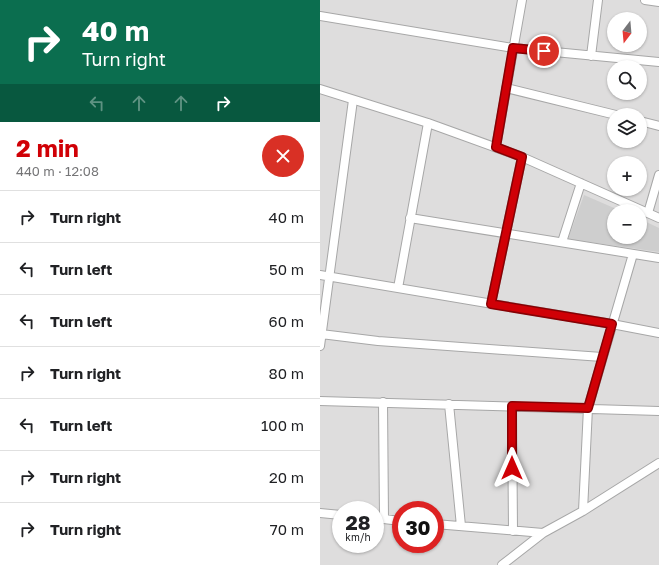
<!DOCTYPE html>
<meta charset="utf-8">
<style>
:root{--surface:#fff;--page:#f6f6f6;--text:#202124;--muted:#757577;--line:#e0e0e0;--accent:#d00006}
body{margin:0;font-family:"Golos Text",sans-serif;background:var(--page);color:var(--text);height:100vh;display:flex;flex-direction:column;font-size:15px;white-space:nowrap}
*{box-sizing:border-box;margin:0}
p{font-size:13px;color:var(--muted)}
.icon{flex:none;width:22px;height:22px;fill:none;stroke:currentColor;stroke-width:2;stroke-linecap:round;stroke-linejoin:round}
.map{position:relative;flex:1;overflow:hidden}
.side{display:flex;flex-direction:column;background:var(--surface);width:320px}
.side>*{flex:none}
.top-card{background:#0b6e4f;color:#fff;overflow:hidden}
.needle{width:26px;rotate:196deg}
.tools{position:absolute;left:287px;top:12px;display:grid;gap:8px}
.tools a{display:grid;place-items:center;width:40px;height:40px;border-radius:50%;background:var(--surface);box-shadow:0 1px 3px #0004;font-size:20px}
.speed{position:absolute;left:12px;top:501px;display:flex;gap:8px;font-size:20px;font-weight:700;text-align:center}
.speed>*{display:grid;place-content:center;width:52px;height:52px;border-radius:50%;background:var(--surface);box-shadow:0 1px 3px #0004;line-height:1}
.speed small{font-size:10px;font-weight:400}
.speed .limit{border:6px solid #d22;background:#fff;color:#111}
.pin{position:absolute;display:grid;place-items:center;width:34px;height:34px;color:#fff;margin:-17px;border:2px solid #fff;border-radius:50%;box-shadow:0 1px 4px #0007}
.me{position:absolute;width:44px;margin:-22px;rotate:0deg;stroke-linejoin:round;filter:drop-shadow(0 0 3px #0008)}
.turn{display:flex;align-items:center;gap:14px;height:84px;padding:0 16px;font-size:18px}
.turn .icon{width:52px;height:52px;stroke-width:2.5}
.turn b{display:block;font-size:28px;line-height:34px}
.lanes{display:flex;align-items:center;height:38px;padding:0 16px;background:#0003;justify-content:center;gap:20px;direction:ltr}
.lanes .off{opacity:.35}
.round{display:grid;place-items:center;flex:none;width:42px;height:42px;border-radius:21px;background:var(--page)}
.headline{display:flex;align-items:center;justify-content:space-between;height:68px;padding:0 16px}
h1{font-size:24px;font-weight:700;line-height:30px;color:var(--accent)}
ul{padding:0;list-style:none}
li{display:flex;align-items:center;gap:12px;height:52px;padding:0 16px;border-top:1px solid var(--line)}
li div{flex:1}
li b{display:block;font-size:15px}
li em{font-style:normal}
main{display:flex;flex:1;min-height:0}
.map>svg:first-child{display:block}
</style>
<main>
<section class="side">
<div class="top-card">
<div class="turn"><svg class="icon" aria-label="right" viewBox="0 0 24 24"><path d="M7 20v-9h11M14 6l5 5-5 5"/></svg><div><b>40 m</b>Turn right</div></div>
<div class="lanes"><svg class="icon off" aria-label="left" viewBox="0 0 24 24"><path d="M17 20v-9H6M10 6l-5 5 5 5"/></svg><svg class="icon off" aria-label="ahead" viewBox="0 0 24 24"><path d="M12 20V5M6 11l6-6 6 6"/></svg><svg class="icon off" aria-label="ahead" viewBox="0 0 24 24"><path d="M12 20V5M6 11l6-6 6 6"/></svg><svg class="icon" aria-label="right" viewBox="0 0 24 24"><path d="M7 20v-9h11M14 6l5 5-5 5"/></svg></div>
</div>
<div class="headline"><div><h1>2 min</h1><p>440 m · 12:08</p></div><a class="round" style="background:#d93025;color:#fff"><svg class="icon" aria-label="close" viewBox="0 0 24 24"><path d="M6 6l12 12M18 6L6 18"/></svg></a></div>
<ul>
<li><svg class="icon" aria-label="right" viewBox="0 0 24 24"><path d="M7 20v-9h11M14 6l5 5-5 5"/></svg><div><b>Turn right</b></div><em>40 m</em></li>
<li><svg class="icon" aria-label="left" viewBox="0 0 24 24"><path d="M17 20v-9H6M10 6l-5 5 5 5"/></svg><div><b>Turn left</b></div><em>50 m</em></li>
<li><svg class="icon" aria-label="left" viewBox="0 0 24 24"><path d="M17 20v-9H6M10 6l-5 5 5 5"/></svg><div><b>Turn left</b></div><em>60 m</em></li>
<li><svg class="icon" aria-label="right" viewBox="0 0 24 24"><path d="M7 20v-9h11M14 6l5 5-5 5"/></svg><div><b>Turn right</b></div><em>80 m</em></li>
<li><svg class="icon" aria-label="left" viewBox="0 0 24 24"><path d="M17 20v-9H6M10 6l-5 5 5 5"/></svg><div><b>Turn left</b></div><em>100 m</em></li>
<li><svg class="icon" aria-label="right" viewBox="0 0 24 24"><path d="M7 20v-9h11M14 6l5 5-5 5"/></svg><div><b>Turn right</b></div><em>20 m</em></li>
<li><svg class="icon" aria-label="right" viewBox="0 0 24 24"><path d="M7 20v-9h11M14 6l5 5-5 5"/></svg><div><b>Turn right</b></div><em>70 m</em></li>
</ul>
</section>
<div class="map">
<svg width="339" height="565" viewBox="0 0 339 565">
<rect width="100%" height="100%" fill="#f1ede6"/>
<!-- residential -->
<path fill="#dedddd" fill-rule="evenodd" d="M0,0h339v565h-339zM294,19h26v26h-26zM294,67h26v26h-26zM294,115h26v26h-26zM294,163h26v26h-26zM294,211h26v26h-26zM21,510h34v34h-34zM81,510h34v34h-34z"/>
<!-- religious -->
<path fill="#cecece" d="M264,195l37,16h-7v26h26v-18l19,9v24l-91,-13z"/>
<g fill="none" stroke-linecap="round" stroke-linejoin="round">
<!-- street casing -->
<g stroke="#a7a7a7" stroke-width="10">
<path id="street" d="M325,0l14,2
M0,16l193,32 146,14
M271,56l7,-56
M186,88l110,27
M0,89l108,34 94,34 137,61
M320,121l19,5
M176,147l26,-147
M328,213l11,-38
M90,218l249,40
M242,242l19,-59
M0,275l292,49 47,9
M78,288l30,-165
M171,304l31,-147
M1,334l57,7 224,16
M0,346l33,-246
M0,401l339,10
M63,402l1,117
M129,404l12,122
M192,406l1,125
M263,511l5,-103 45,-154
M0,513l21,2
M55,518l26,3
M115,524l108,9
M182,565l41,-32 40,-22 76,-48"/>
</g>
<!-- street -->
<use href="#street" stroke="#fff" stroke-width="8"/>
</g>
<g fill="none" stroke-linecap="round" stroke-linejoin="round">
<!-- route casing -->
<g stroke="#870004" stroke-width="10">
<path id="route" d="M192,468v-62l76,2 24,-84 -121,-20 31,-147 -26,-10 17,-99 31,3"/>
</g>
<!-- route -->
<use href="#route" stroke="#d00006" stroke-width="7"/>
</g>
</svg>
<div class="tools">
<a><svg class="needle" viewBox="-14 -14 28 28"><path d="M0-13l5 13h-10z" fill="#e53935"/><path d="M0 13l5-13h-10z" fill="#757577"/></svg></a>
<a><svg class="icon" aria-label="search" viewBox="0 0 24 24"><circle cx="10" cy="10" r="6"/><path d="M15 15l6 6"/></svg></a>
<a><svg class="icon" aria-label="layers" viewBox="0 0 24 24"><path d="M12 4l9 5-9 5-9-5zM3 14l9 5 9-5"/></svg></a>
<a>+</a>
<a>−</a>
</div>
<div class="speed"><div>28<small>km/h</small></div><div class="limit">30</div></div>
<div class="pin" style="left:224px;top:51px;background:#d93025"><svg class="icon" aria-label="arrive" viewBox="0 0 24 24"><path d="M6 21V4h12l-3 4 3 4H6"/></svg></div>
<svg class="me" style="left:192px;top:468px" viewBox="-20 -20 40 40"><path d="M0-17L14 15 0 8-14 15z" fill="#d00006" stroke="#fff" stroke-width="4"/></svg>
</div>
</main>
